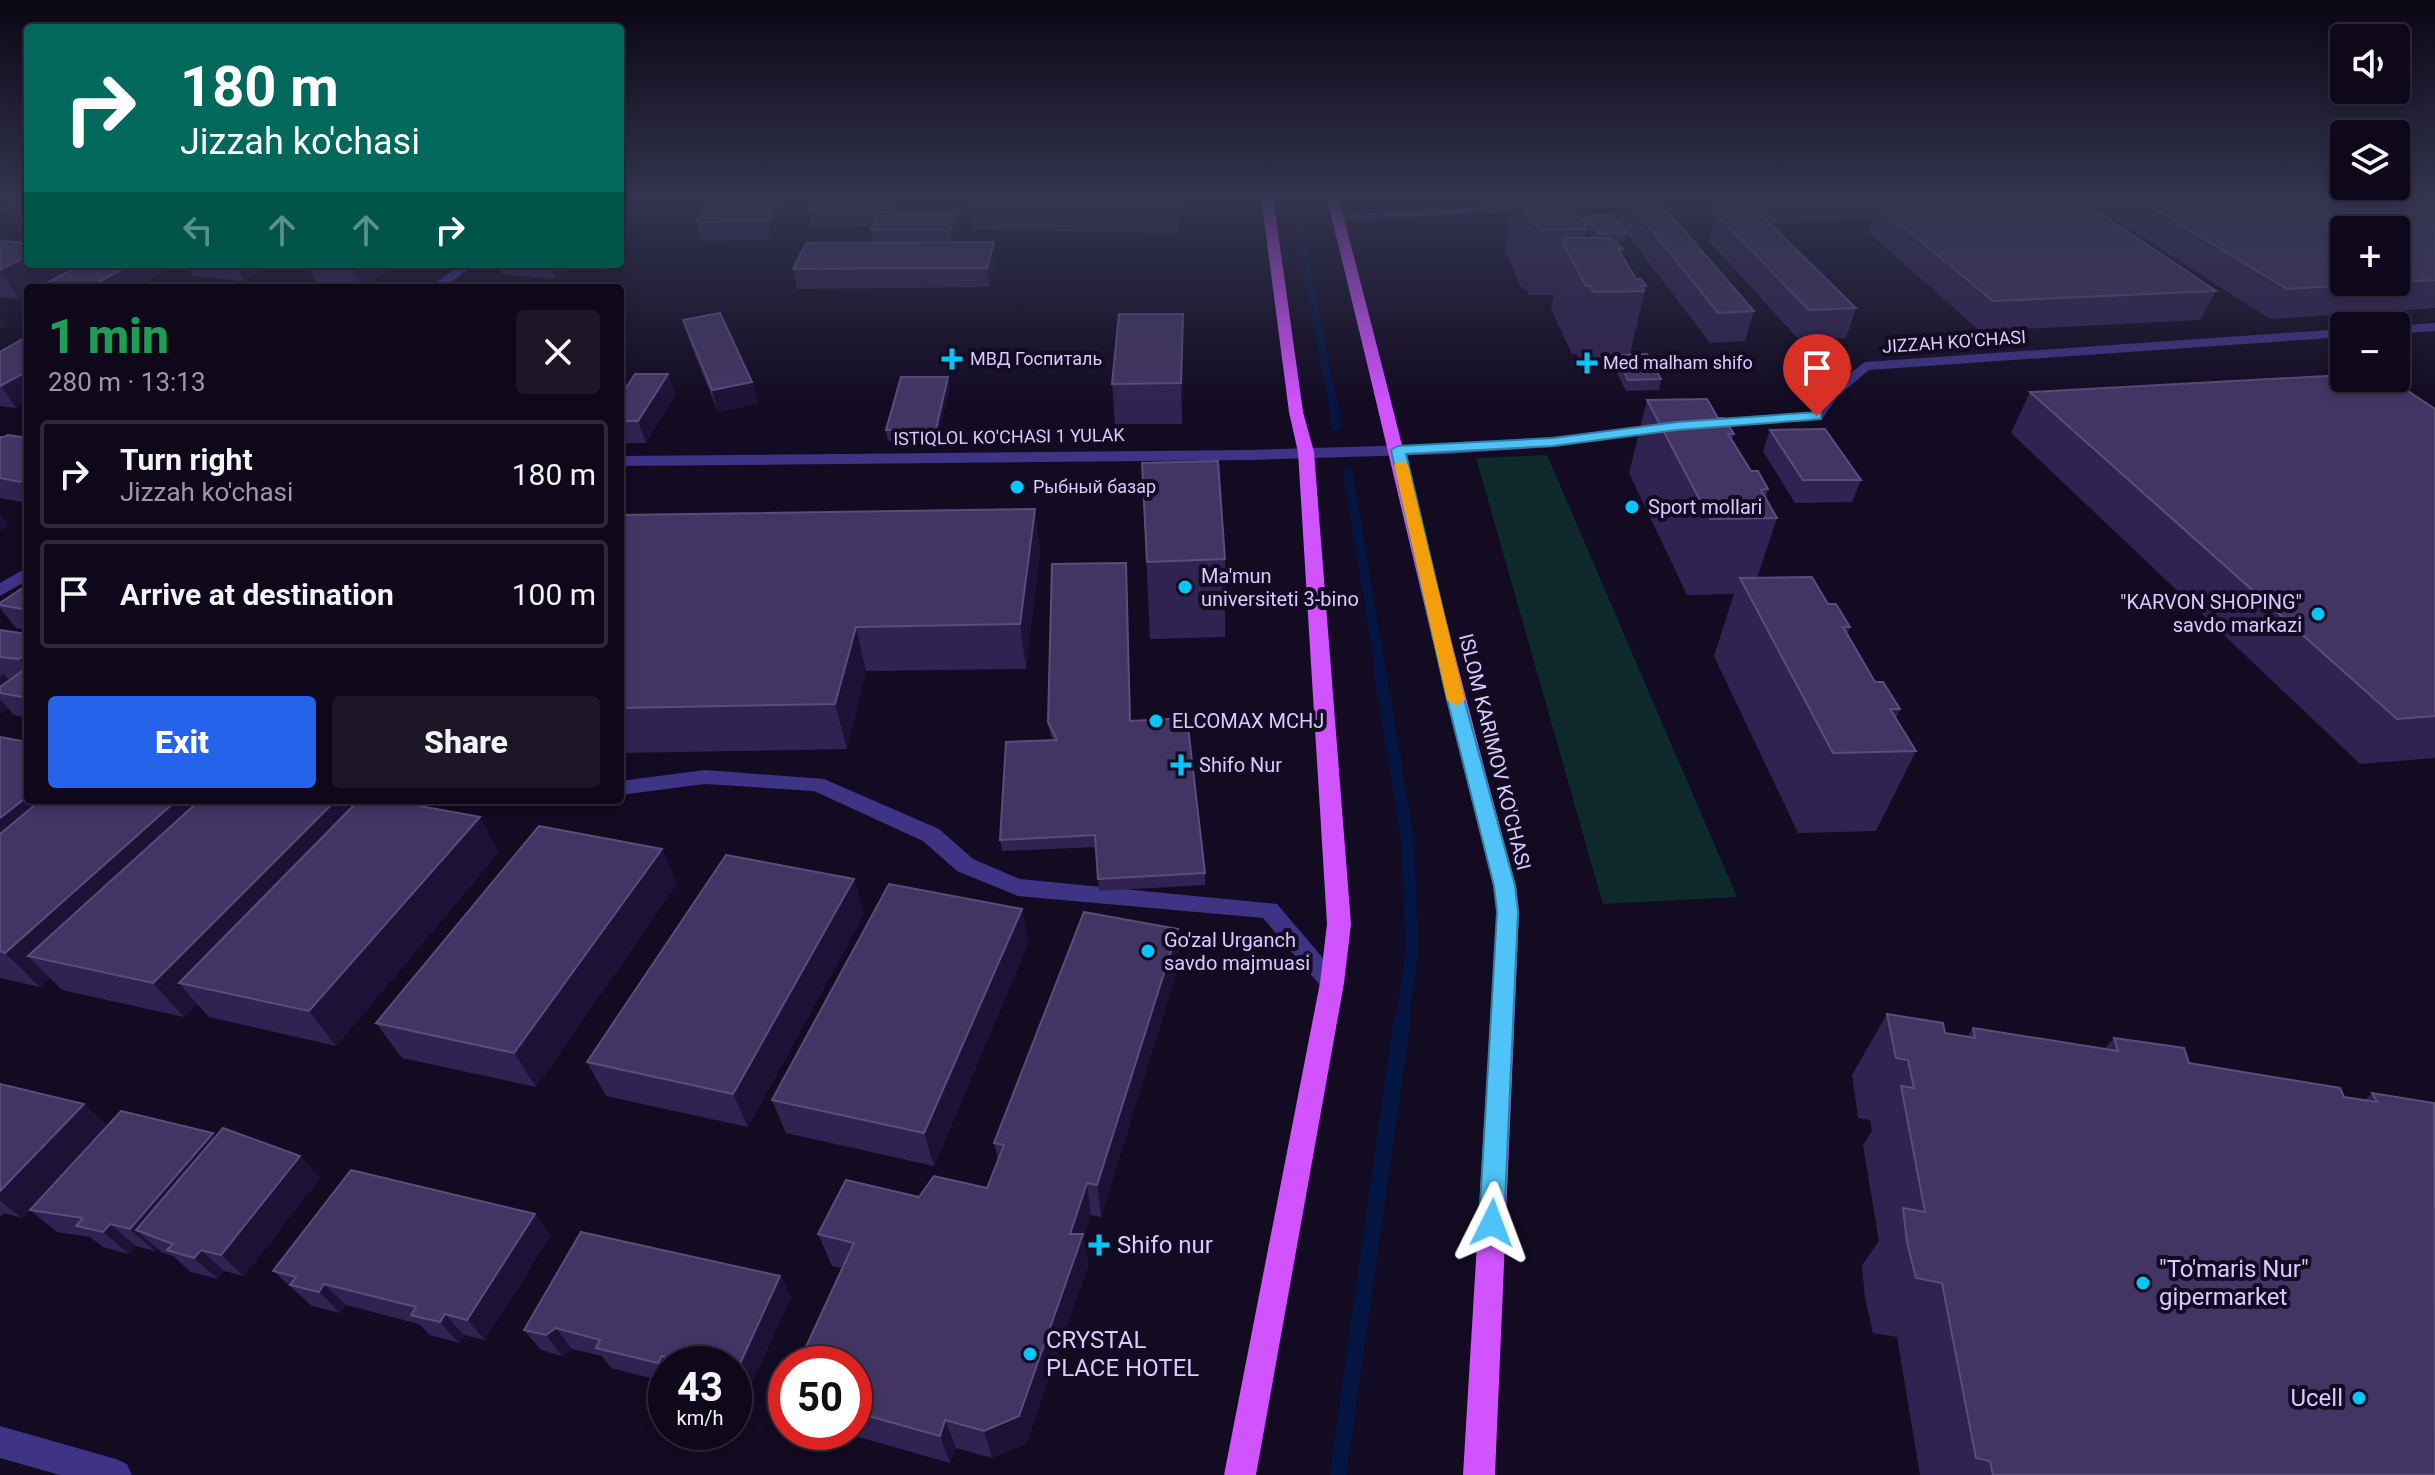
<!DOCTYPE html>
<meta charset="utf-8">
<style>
:root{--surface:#0e081a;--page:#1c1627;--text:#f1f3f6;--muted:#9b9aa2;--line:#2e2939;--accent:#2563eb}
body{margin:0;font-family:Roboto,sans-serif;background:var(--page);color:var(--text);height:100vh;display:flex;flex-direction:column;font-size:30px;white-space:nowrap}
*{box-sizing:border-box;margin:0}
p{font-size:26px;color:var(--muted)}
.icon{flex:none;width:44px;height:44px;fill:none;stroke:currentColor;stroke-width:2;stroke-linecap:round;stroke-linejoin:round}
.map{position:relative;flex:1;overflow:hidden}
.sheet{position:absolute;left:24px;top:284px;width:600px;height:520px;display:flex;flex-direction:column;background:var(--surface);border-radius:8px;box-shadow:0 4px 12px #0003,0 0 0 2px var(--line)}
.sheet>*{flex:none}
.guide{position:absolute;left:24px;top:24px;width:600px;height:244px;border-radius:8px;box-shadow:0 4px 12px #0003,0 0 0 2px var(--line);background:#00695c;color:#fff;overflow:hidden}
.tools{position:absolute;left:2330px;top:24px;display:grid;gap:16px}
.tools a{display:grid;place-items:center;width:80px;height:80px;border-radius:8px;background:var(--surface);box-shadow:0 4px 12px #0003,0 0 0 2px var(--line);font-size:40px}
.speed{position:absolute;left:648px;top:1346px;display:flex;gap:16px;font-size:40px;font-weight:700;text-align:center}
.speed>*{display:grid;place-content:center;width:104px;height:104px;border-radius:50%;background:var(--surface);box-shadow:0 4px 12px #0003,0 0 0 2px var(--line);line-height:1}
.speed small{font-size:20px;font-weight:400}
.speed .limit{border:12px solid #d22;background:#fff;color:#111}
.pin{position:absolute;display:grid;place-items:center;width:68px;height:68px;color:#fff;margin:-82px -34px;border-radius:50% 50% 50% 0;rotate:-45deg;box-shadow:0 0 8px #0007}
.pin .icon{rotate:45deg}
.me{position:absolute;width:88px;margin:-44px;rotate:3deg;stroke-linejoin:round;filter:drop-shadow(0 0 6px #0008)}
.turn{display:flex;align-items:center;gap:28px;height:168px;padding:0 24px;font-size:36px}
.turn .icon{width:104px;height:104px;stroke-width:2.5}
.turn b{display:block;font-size:56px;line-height:68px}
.lanes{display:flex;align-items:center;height:76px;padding:0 24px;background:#0003;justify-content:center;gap:40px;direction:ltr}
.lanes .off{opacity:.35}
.round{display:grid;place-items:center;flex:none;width:84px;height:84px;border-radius:8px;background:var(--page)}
.summary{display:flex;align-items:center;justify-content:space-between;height:136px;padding:0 24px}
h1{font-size:48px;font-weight:800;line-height:60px;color:#1e9e55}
.primary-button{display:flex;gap:16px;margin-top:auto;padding:16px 24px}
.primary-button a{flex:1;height:92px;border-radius:8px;background:var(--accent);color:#fff;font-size:32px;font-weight:800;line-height:92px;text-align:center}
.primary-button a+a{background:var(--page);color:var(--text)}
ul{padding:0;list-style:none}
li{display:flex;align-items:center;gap:24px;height:108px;margin:0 16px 12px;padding:0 8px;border:4px solid var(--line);border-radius:8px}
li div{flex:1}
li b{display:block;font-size:30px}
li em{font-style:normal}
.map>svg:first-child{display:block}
</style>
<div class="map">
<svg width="2435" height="1475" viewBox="0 0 2435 1475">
<rect width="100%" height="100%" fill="#120b22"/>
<!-- green -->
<path fill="#0e2a2c" d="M1547,455l190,442 -134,7 -127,-446z"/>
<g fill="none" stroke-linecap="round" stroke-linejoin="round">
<!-- stream-far3 -->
<path stroke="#051541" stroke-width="8" d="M1293,196l40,209"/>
<!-- stream-far2 -->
<path stroke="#051541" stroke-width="10" d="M1333,403l4,23
M1348,473l33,201"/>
<!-- stream-far1 -->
<path stroke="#051541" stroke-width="13" d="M1380,672l27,164 5,114 -10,73"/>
<!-- stream -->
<path stroke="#051541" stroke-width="17" d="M1338,1475l64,-454"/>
<!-- minor -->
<path fill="#3e3385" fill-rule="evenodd" d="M1659,196h68l-6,3 -384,22 -6,-3 6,-3z
M461,264h14l-32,24h-14z
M2435,323v8l-39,3v-8z
M2344,329v8l-475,33 -31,26 -16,23 -119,9 -7,-4 7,-4 109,-8 16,-22 37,-28z
M1667,423l7,4 -2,3 -119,17 -104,7 -200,6 -629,6v-10l629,-6 200,-6 104,-7z
M28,567v13l-28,16v-13z
M705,770l119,9 115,50 34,30 47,20 257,25 67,79 -4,7 -8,3 -8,-3 -61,-72 -245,-22 -61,-25 -34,-30 -109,-50 -109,-7 -85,11v-14z
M0,1426l116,33 11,5 5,11h-72l-60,-17z"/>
<!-- major -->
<path fill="#d053ff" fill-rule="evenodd" d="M1261,196h12l30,216 11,40 37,472 -7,59 -88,492h-32l96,-492 7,-59 -29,-472 -9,-40z
M1326,196h12c61,230 115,461 178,690l3,26 -24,563h-32l34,-563 -3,-26c-60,-229 -110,-460 -168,-690z"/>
</g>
<!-- wall -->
<path fill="#312351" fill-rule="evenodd" d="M1513,196h56l-1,3 12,20 4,-1 1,-2 33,6 6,-26 130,115 -9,30 -35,2 -83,-109 -2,8 -9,1 7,6 -1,6 14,24 10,7 -16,68 31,25 -2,11 -33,1 -13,-26 1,-5h-34l-3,-6h-5l-21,-45 3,-14h-25l-3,-6h-4l-17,-38zM1587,230l6,8h-8z
M1712,196h723v112l-165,11 -167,-107 3,-7h-18l128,86 -16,29 -220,11 -111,-98 4,-14 -103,5 86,84 -10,30 -47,2 -90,-99 7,-26 -7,-7z
M28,197v67l40,8 111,-8 -151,24v6l-9,5 -19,-2v-56l27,2 -22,-35z
M903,203l-4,9 60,19 -4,11h39l2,19 -7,26 -192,2 -4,-20 80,-26 -2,-13 2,-4 -61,1 -4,-18z
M970,203l212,1 -4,29 -204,-3z
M790,205l-19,35 -70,1 -5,-19z
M186,264h86l-28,17 -51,-5z
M309,264h79l3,5 -29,19h-5l-40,-4 -9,-19z
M499,264l69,5 -13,10 -53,-5z
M1183,314l-1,110h-67l-3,-40z
M683,320l69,62 6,21 -40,9 -29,-72z
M28,336v64l-12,8 -16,-2v-54z
M668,374l7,21 -29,48h-26v-68h3l4,12z
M950,387l-13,53 -49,1 -2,-11z
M2030,392l405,17v349l-75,6 -349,-331z
M1647,400l71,18 16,16 -2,6 19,31 17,18 -2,9 11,20 -20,60 71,26 22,23 -3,7 28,48 25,27 -4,9 20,33 -40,80 -78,2 -84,-177 20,-62 -47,1 -58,-122z
M1770,430l91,50 -9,22 -57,1 -32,-52z
M0,437l28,1v65l-28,-5z
M1142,463l83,96v78l-75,2z
M1035,509l5,43 -14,117 -160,2 -19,78 -227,4v-238z
M28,585v45l-12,-2 -16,-20v-5z
M0,630l28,4v84l-15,-3 -5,-7 -8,6z
M1131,721l74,152v12l-106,6 -3,-44 -94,4 -2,-11 53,-100 -3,-7 -2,-11z
M0,737l28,63h315l6,9 150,43 -163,194 -127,-29 -12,-13 -13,13 -122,-27 -12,-12 -10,9 -40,-9z
M662,849l15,35 -141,203 -134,-29 -26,-35z
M854,879l10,35 -116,213 -142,-31 -19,-34z
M1022,909l6,35 -94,222 -148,-33 -14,-33z
M1178,929l1,35 -78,253 -10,-2 -7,23 4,28 -62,178 -34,14 -36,-10 -6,15 -109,-31h13v-68l-12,-96 -10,-2 -14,-32 101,-37 68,-9 11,-28 -4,-17z
M1887,1014l58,19 22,4 6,-9 131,21 10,-11 75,25 155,34 21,3 7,-7 62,10 1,372h-515l-23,-138 -24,-4 -8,-35 -3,-33 17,-24 -16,-96 9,-14 -2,-11 -12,-2 -6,-43z
M0,1084l84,20 23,22 109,10 84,20 20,22 -76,98 -20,-5 -6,8 -27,-7 -18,-16 -12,-4 -4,-4 -2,3 -19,-5 -7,8 -26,-7 -13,-10 -33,-5 -27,-22 22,-24 -30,32 -18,-5 -4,4z
M551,1235l-66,105 -21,-5 -5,8 -29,-8 -11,-11 -73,-19 -6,8 -28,-7 -39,-35z
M780,1276l11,21 -47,103 -10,-3v-33h-68v18l-55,-14 -9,-12 -30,-7 -10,7 -21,-6 -17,-20z"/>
<!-- shaded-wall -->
<path fill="#1d1236" d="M781,196h7l2,9 -19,35 -4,-19z
M895,196h7l1,7 -9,23 -3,-18z
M1179,196h2l1,8 -4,29 -1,-28z
M957,212l2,19 -6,18 -3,-19z
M994,242l2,19 -7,26 -2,-19z
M28,256v8h35l6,10 -29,14h-12v6l-9,5 -19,-29z
M132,264h47l-44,24h-48z
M235,264h37l-28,17z
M360,264h28l3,5 -30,19 -8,-19z
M558,264h8l2,5 -13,10 -4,-10z
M1183,314v39l-1,71 -1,-41z
M0,315l7,11 -7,3z
M28,371v29l-12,8 -15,-22z
M668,374l7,21 -29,48 -8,-22z
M623,375l7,21 -10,16v-32z
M948,377l2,10 -13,53 -1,-11z
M752,382l6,21 -40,9 -6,-22z
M28,477v16l-8,-11z
M1035,509l5,43 -14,117 -6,-45z
M0,514l8,11 -8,6z
M856,627l10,44 -19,78 -12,-45z
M28,653v18l-9,-12z
M4,674l19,23 -23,-4v-17z
M0,699l8,9 -8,6z
M28,796v4h67l-95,80v-62z
M177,800h51l-200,156 22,22 -10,9 -35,-34z
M336,800h7l20,30 -184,153 18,21 -13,13 -31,-34z
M480,817l19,35 -163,194 -27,-35z
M662,849l15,35 -141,203 -22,-34z
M854,879l10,35 -116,213 -15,-33z
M1022,909l6,35 -94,222 -10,-33z
M1178,929l1,35 -78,253 -4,-32z
M84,1104l24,23 -86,91 -22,-17v-10z
M213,1133l22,23 -99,74 21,18 -2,3 -25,-22z
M300,1156l20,22 -76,98 -23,-21z
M1087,1183l4,32 -7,23 4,28 -62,178 -34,14 -8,-27 86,-197z
M535,1214l16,21 -66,105 -18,-20z
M110,1224l26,22 -7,8 -26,-22z
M201,1250l23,21 -6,8 -24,-21z
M780,1276l11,21 -47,103 -10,-17v-6z
M324,1284l22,21 -6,8 -21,-21z
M445,1314l19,21 -5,8 -19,-21z
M556,1328l16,21 -10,7 -16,-21z
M662,1356l5,8h-1v11l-8,-12z
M945,1420l11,28 -6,15 -10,-27z"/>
<!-- building -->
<path fill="#423564" stroke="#5a4d7c" stroke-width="2" fill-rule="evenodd" d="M712,196h69l-14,25 -71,1z
M814,196h81l-4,12 -83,1z
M973,196h206l-2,9 -207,-2z
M1518,196h49l13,23 4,-1 4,6 -5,1 3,4 -46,1 -3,-6h-4z
M1624,196h30l100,115 -36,2z
M1731,196h51l-49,2z
M2133,196h302v84l-148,9zM2344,230h52v52h-52z
M28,197v13l-23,-2z
M2076,197l140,94 -223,10 -115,-95z
M880,212h77l-7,18h-79z
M1758,212l98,96 -47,2 -93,-96z
M1612,214l15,19 -28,1 -14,-18z
M1564,238h47l12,11h-5l18,30h5l5,7h-5l3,5 -50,1 -4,-6h-4l-23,-43h4z
M0,241l28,2v13l-28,14z
M994,242l-7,26 -194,1 13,-26z
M83,264h49l-45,24h-50z
M309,264h51l-7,5 -45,-4z
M500,264h58l-7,5z
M720,313l32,69 -40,8 -29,-70z
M1119,314h64l-2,69 -69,1z
M28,336v35l-28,15v-34z
M1647,354l14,25 -33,1 -13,-25z
M635,374h33l-30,47h-18v-24z
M2344,375v3h44l47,31v307l-38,3 -367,-327z
M901,377h47l-12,52 -50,1z
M1707,399l11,19h6l10,16h-6l23,37h7l10,18 -7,1 16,28 -67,1 -63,-119z
M1825,429l36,51h-58l-33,-50z
M8,435l20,3v39l-8,5 -20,-4v-41h4z
M1218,461l7,98 -78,3 -5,-99z
M1035,509l-15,115 -164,3 -21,77 -215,4v-193z
M1126,563l4,158 57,-3 18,155 -107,6 -3,-44 -95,5 6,-98 51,-2 -9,-18 4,-158z
M1812,577l16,27h8l14,23h-7l32,55h8l17,27h-10l26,42 -83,2 -93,-175z
M27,585l1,25 -28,-5v-2z
M0,630l28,4v19l-9,6 -19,-2z
M28,667v31l-28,-5v-6z
M0,737l28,5v54l-28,22z
M41,800h136l-172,153 -5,-2v-117z
M200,800h136l-183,183 -125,-27z
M359,800h28l93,17 -171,194 -130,-28z
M539,826l123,23 -148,204 -138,-30z
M726,855l128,24 -121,215 -146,-32z
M889,884l133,25 -98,224 -152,-33z
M1084,912l94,17 -81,256 -10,-2 -17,51h13l-64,182 -35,15 -39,-11 -5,16 -86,-24v-48h-56l56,-121 -36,-9 28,-54 73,17 15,-21 53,12 17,-43 -10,-2z
M1887,1014l56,9 2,10 30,5 -2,-10 145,23 -4,-13 70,10 5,15 151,25 4,9 33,5 -5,-9 62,10 1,372h-442l-3,-14 -14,-3 -34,-175 -26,-5 -9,-36 -4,-34 22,4 -24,-126 13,2 -6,-28 -12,-2z
M0,1084l84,20 -84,87z
M121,1111l92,22 -83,96 -20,-5 -7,8 -27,-6 7,-8 -53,-8z
M223,1128l77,28 -79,99 -20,-5 -7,8 -27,-8 6,-6 -37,-14z
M351,1170l184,44 -68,106 -22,-6 -5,8 -29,-7 5,-8 -92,-23 -5,8 -29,-7 6,-8 -23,-6z
M581,1232l199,44 -46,101v-13h-39l-33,-8 -4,7 -62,-15 4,-8 -44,-12 -10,7 -22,-5z"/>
<!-- sky -->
<linearGradient id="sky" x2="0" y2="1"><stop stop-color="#0a0613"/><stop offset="0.49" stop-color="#33344f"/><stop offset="1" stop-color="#33344f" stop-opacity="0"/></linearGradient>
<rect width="2435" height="403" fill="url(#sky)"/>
<!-- route -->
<path fill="#4fc3f7" stroke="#337fa1" stroke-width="2" d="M1817,412l4,1v6l-144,11 -124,16 -147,8 57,241 52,191 3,26 -14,311 -3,8 -9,4 -9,-4 -4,-8 18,-311 -3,-26 -48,-191 -55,-245 7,-4 155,-8 124,-16z"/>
<!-- slow -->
<path fill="#f59e0b" d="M1401,461l7,4 57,235 -9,6 -9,-6 -53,-235z"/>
<!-- markers -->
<g fill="#00c7f7" stroke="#120b22" stroke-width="3">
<path d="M948 347h8v8h8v8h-8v8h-8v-8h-8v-8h8z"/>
<path d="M1583 351h8v8h8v8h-8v8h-8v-8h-8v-8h8z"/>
<circle cx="1017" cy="487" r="8"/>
<circle cx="1632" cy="507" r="8"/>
<circle cx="1185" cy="587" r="8"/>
<circle cx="2318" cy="614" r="8"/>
<circle cx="1156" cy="721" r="8"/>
<path d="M1177 753h8v8h8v8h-8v8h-8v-8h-8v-8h8z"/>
<circle cx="1148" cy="951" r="8"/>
<path d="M1095 1233h8v8h8v8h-8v8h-8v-8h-8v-8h8z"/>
<circle cx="2143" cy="1283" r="8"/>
<circle cx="1030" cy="1354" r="8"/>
<circle cx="2359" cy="1398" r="8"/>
</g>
<g text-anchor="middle" stroke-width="8" stroke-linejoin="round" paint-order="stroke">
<!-- far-street labels -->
<g font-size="18" fill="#d7ccff" stroke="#120b22">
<text transform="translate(1954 342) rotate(-4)" y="6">JIZZAH KO'CHASI</text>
<text transform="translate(1009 437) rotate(-1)" y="6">ISTIQLOL KO'CHASI 1 YULAK</text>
</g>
<!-- far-poi labels -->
<g font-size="18" fill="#d7ccff" stroke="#120b22" text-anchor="start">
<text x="970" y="365">МВД Госпиталь</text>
<text x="1603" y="369">Med malham shifo</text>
<text x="1033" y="493">Рыбный базар</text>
</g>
<!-- poi labels -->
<g font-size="20" fill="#d7ccff" stroke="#120b22" text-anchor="start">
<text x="1648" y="514">Sport mollari</text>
<text x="1201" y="583">Ma'mun<tspan x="1201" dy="23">universiteti 3-bino</tspan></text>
<text x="2302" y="609" text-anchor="end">"KARVON SHOPING"<tspan x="2302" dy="23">savdo markazi</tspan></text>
<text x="1172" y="728">ELCOMAX MCHJ</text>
<text x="1199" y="772">Shifo Nur</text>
<text x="1164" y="947">Go'zal Urganch<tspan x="1164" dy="23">savdo majmuasi</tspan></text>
</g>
<!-- street labels -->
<g font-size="20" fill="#d7ccff" stroke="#120b22">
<text transform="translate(1495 752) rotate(76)" y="7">ISLOM KARIMOV KO'CHASI</text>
</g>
<!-- near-poi labels -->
<g font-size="24" fill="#d7ccff" stroke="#120b22" text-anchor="start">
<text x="1117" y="1253">Shifo nur</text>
<text x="2159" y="1277">"To'maris Nur"<tspan x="2159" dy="28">gipermarket</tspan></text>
<text x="1046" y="1348">CRYSTAL<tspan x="1046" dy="28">PLACE HOTEL</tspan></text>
<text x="2343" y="1406" text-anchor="end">Ucell</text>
</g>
</g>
</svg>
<div class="tools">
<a><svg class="icon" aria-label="sound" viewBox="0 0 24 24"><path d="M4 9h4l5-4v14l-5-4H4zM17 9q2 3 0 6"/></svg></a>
<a><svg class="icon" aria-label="layers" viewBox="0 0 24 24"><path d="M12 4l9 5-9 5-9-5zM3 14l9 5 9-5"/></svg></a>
<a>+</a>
<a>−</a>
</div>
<div class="speed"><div>43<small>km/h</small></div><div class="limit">50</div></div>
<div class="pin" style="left:1817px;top:416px;background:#d93025"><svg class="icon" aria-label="arrive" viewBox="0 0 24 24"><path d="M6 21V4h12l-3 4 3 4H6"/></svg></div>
<svg class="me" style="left:1492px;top:1223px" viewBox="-20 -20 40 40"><path d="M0-17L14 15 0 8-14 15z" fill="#4fc3f7" stroke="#fff" stroke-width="4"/></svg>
<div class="guide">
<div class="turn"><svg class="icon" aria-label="right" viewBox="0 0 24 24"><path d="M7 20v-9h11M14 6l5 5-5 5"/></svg><div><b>180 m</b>Jizzah ko'chasi</div></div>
<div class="lanes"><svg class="icon off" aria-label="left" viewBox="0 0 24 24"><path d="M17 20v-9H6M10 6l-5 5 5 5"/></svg><svg class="icon off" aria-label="ahead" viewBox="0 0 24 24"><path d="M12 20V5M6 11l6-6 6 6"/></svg><svg class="icon off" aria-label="ahead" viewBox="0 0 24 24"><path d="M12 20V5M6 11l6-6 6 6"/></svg><svg class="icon" aria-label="right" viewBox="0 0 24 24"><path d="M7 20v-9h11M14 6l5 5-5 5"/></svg></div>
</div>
<section class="sheet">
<div class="summary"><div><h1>1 min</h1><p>280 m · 13:13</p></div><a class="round"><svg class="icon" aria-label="close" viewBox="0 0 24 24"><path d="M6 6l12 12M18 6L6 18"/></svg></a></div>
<ul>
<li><svg class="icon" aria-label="right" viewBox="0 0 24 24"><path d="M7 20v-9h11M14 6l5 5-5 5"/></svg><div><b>Turn right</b><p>Jizzah ko'chasi</p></div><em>180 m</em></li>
<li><svg class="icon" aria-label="arrive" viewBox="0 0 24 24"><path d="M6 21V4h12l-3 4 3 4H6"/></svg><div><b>Arrive at destination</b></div><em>100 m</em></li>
</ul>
<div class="primary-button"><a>Exit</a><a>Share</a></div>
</section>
</div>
